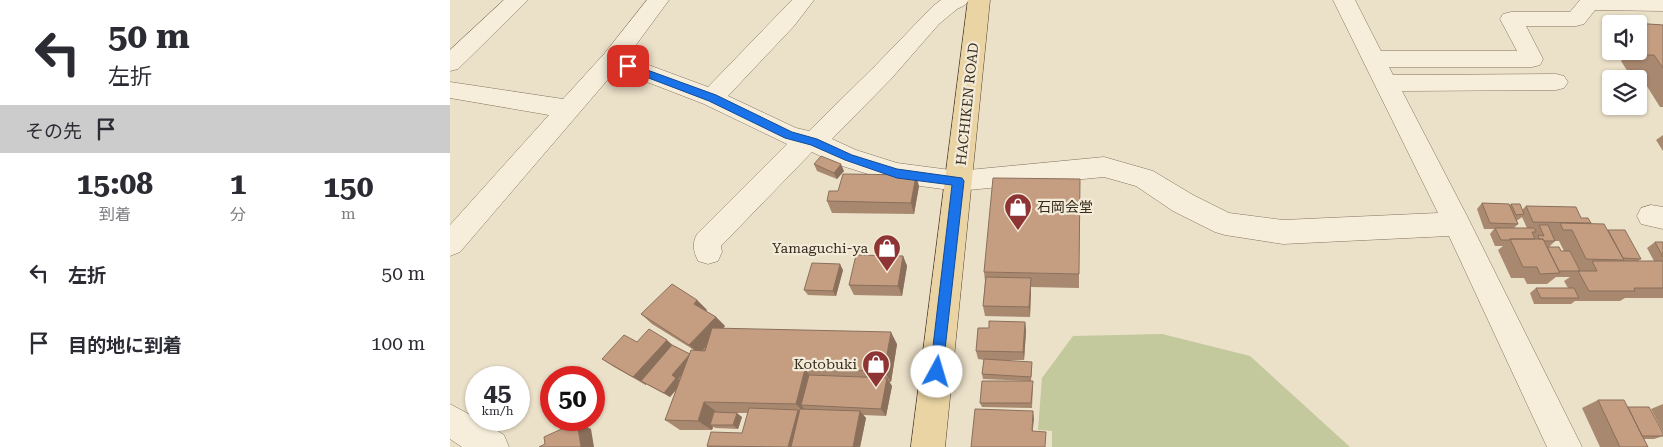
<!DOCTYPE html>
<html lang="ja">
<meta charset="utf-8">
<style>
:root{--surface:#fff;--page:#f2f2f3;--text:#2b2b33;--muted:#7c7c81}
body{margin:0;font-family:"Roboto Serif","Noto Sans JP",serif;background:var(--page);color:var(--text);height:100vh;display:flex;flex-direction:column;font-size:19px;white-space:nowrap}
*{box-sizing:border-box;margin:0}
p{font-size:16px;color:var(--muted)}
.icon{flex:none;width:28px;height:28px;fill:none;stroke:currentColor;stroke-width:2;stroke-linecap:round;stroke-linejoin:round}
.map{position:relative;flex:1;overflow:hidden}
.side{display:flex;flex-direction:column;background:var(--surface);width:450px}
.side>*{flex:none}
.hud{background:#fff;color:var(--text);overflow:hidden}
.fabs{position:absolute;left:1152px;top:15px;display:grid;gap:10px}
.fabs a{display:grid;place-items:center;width:45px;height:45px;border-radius:5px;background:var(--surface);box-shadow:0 1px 4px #0004;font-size:25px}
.speed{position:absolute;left:15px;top:366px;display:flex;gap:10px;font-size:25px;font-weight:700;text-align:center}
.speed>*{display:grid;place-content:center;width:65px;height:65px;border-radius:50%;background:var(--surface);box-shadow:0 1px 4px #0004;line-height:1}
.speed small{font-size:12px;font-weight:400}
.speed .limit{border:8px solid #d22;background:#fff;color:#111}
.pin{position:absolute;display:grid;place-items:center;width:42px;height:42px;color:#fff;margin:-21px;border-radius:10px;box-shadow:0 2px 8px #0006}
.me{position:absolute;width:55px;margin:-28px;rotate:6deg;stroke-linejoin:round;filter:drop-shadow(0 0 4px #0008)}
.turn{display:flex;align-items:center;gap:18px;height:105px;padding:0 25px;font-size:22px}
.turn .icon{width:65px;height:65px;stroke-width:2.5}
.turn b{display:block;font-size:35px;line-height:42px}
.then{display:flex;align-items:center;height:48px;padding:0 25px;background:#0003;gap:10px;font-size:19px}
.eta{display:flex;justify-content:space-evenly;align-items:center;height:85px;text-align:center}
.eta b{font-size:30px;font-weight:700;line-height:35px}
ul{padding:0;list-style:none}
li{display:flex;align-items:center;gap:15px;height:70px;padding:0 25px}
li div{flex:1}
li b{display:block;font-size:19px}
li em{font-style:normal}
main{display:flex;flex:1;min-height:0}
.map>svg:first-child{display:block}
</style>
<main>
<section class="side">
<div class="hud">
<div class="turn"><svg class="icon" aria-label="left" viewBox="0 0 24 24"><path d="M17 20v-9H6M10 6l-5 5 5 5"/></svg><div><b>50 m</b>左折</div></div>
<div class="then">その先<svg class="icon" aria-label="arrive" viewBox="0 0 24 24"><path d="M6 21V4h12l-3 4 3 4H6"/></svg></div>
</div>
<div class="eta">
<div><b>15:08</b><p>到着</p></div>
<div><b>1</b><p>分</p></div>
<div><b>150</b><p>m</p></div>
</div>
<ul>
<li><svg class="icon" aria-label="left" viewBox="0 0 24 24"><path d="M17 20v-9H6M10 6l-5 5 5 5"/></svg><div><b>左折</b></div><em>50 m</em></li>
<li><svg class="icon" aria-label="arrive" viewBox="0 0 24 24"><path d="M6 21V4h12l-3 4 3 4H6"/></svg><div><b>目的地に到着</b></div><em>100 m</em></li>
</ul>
</section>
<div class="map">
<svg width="1213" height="447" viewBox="0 0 1213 447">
<rect width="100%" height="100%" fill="#ebe0c8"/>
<!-- green -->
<path fill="#c3c89d" d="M712,334l88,22 100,91h-298v-16l-14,-1 4,-52 31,-42z"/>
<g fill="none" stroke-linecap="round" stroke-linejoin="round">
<!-- minor casing -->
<g stroke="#85735f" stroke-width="1">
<path id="minor" d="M54,0h24l-70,69 -8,2v-21z
M197,0h22l-42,57 81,30 84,-87h22l-20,26 -66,70 68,32 13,3 65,-64 59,-61 8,-6h28l-4,5 -8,4 -18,15 -48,55 -59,60 24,11 41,13 61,8 146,-14 49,14 40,24 36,18 54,7 155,-7 -105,-213h22l26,51h136l-17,-32 3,-5 8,-2h59l10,-12h83v11l-68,-1 -11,14 -8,2h-50l17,33 -3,6 -8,2h-143l4,8 163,-1 8,2 4,6 -4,6 -8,2 -154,1 65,125 115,231h-35l-98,-211 -166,8 -58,-9 -10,-3 -42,-21 -37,-25 -32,-9 -146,14 -61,-8 -58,-18 -27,-13 -91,94 1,6 -4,9 -10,3 -10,-3c-5,-11 -6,-17 -1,-27l90,-90 -83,-40 -88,-34 -156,182 -10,4v-31l99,-110 -99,-17v-16l113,17 41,-45z
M1201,205l12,2v22l-22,-5 -4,-8 4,-8z
M0,404l26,14v2h4l24,15 5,12h-47l-12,-8z"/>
</g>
<!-- major casing -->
<g stroke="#534232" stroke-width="1">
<path id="major" d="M518,0h22l-45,447h-34z"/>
</g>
<!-- minor -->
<use href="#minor" fill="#f6eedb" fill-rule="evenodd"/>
<!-- major -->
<use href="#major" fill="#ead4a4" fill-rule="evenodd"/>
</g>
<!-- wall -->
<path fill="#a98870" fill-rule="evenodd" d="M1184,23l29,2v82h-3l-22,-35h-10l-7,-11 6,-6 -2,-4h14v-27z
M1213,135v16l-7,-11z
M364,164l30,7 -7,8 -20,-8z
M469,186l-5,28 -82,-1 -5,-12z
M1032,203l28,2 1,-1 11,6 4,-4 55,12 10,5 17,7 33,29 -3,2h16l-7,-13 8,-6h8v56h-38l-5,3h-45l-4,3h-37l-4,-11 6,-5h32l-4,-7 6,-4h-14l-9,7h-20l-3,-6h-13l-13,-28 5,-4h-8l-5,-12 4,-5h-10l-7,-20zM1072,217l5,11h8l-1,1 -20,-1 4,-4 -1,-4h1zM1105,241h4l5,10h-3l-12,-4z
M453,256l4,10 -5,30 -48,-1 -5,-10z
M393,270l-7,26 -28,-1 -4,-5z
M534,272l95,2v14l-48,-1 -1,30 -45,-1 -2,-10 2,-25z
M247,300l10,10 -1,1 10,6 9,9 -2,3 174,15 -6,38h-2l3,4 -6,30 -23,-1 3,3 -6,29h-153v-1l35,-13 6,-20h-20l14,4 -4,12 -22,-1 -3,-1 -1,3h-32l-15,-10 11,-30 -6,7 -24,-13v1l-32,-18 -12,-8 35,-17 38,4 14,8 5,-4 -42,-26 -11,-10z
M575,322l1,9 -2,29h-24l32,6 -1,15 -48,-2 -1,-5 2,-14 -6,-1 -2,-8 13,-23z
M583,386l-1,22 -50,-1 -2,-4z
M1148,400l30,7 35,26v3l-9,3h-10l4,8h-48l-18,-39z
M1213,404v28l-12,-23z"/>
<!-- shaded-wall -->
<path fill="#8a6f5b" d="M391,164l3,7 -7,8 -3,-6z
M466,175l3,11 -5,28 -3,-11z
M453,256l4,10 -5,30 -4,-10z
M390,264l3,6 -7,26 -3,-5z
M581,278v10l-1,29 -1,-10z
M247,300l10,10 -3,3 -10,-9z
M266,317l9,9 -26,28 -10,-9z
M575,322l1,9 -2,29 -1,-8z
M441,332l6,12 -6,38 -7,-11z
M217,340l10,9 -36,32 5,3v1l-13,-8z
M240,354l5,5 -17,20 4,3 -12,15 -6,-4 8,-18z
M355,369l9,12 -13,24 6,7 -1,2 -10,-10z
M437,378l5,8 -6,30 -5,-7z
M254,402l14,11 -8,12 3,2 -1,3 -14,-9z
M348,410l7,8 -7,29h-10z
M410,411l6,7 -6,29h-7z
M583,411l1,8 -2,19v-7z
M287,413l5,4 -4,12 -5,-4z
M127,422l14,7 3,18h-13z"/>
<!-- building -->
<path fill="#c59e82" stroke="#8a6f5b" d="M1184,23l29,2v43l-9,-13h-10l-5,-8v-3l8,1 -8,-14v-7z
M371,156l20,8 -7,9 -20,-9z
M393,174l73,1 -5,28 -84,-2 2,-10h9z
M543,178l87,1 -1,95 -95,-2z
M1032,203l27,1 9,20 -28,-1z
M1061,204h9l4,10 -8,1z
M1076,206l50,1 5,11h7l3,5 -58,-1z
M1110,223l44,1 20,36 -38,-1 -14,-29h-9z
M1089,225h9l7,16h-11l-1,-2h-4l-1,-4 6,1z
M1045,228h39l2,4h-4l3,7h-25l-1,1h-8z
M1158,230h17l16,29 -18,-1z
M1060,239h33l17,34 -20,1 -3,-7h-14z
M1205,242h8v15z
M1097,247h12l2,4h9l10,20h-21z
M406,255l47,1 -5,30 -49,-1z
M1142,261h71v27h-29l1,3h-46l-11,-20h19z
M362,263l28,1 -7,27 -29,-1z
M536,277l45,1 -2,29 -46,-1z
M222,284l25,16 -3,4 22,13 -27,28 -48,-31z
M1086,288h38l5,10h-38z
M539,321l36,1 -2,30 -47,-1 2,-23h11z
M262,328l179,4 -7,39 -79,-2 -9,35 -92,-2 -6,19 -33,-1 26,-70 14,1z
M199,329l18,11 -34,37 -31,-18 22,-24 13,7z
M222,345l18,9 -18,21 4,3 -12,15 -23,-12z
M534,359l48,3 -1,15 -49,-3z
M359,375l78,3 -6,31 -80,-4z
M532,381h51l-2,22h-51z
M1148,400h26l24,47h-28z
M1178,407h21l14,26v3h-21z
M299,408l49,2 -10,37 -81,-1 4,-14 31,1z
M350,409l60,2 -7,36h-62z
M525,409l58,2 -1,20 14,1 -1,15h-74z
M264,412l23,1 -4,12h-23z
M127,422l4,25h-42l6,-3 -1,-7z"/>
<!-- route -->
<path fill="#1a73e8" stroke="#114b97" d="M178,63l88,32 76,37 25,7 35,16 45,14 65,9 2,3 -22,195 -5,2 -5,-2 -2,-4 22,-187 -55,-7 -52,-18 -34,-15 -26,-7 -76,-37 -84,-32v-5z"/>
<!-- icons -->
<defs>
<g id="shop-pin" transform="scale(1.4375)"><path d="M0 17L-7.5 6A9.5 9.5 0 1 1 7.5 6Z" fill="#8f3435" stroke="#f3ebd7"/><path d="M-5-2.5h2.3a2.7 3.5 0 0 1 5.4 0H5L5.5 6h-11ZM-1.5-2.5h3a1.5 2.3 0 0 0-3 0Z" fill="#fff"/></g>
</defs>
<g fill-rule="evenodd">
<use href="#shop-pin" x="568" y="207"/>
<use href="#shop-pin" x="437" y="248"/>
<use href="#shop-pin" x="426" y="364"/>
</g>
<g text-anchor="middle" stroke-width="4.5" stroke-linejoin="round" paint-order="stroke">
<!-- street labels -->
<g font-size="14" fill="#372c21" stroke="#f3ebd7">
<text transform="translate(517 104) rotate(-84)" y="5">HACHIKEN ROAD</text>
</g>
<!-- poi labels -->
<g font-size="14" fill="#372c21" stroke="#f3ebd7" text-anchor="end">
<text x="587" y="212" text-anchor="start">石岡会堂</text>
<text x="418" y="253">Yamaguchi-ya</text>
<text x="407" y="369">Kotobuki</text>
</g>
</g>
</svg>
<div class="fabs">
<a><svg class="icon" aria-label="sound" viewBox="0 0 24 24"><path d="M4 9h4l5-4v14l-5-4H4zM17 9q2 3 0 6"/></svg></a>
<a><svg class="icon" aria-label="layers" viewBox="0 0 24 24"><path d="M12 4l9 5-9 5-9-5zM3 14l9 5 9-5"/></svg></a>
</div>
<div class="speed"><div>45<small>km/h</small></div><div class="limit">50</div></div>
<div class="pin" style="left:178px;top:66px;background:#d93025"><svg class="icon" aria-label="arrive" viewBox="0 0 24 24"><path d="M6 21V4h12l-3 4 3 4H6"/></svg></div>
<svg class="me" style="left:487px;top:372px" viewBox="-20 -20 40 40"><circle r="19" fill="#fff"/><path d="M0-13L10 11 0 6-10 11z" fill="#1a73e8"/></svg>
</div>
</main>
